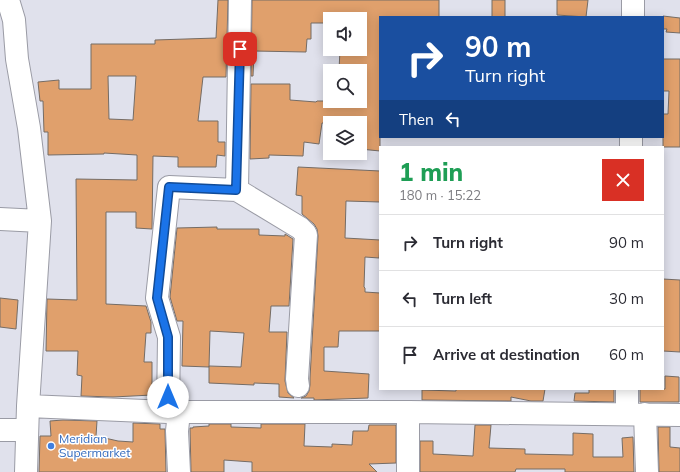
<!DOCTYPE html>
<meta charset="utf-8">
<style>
:root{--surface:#fff;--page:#f7f7f7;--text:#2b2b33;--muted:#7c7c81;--line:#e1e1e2}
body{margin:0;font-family:Mulish,sans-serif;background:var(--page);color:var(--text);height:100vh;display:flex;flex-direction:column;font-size:15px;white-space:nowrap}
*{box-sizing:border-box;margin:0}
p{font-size:13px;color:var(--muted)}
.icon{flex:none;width:22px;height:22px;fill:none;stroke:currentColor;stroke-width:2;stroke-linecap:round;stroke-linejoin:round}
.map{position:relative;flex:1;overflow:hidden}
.details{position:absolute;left:379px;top:146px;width:285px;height:244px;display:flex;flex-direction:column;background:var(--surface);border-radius:0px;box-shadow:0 2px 10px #0003}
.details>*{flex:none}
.top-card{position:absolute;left:379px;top:16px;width:285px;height:122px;border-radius:0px;box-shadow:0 2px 10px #0003;background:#1a4fa0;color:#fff;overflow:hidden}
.controls{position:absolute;left:323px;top:12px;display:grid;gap:8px}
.controls a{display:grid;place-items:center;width:44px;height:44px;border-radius:0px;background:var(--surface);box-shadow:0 2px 10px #0003;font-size:20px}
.pin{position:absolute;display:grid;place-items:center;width:34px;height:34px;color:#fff;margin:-17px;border-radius:8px;box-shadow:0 2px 6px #0006}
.me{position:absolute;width:44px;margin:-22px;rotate:0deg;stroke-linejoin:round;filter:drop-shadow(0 0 3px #0008)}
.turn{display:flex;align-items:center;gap:14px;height:84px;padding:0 20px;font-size:18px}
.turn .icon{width:52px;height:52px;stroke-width:2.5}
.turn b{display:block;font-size:28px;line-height:34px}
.then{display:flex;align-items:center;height:38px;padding:0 20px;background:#0003;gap:8px;font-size:15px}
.round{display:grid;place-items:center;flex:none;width:42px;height:42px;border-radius:0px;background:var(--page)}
.head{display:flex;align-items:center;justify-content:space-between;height:68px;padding:0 20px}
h1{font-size:24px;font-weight:800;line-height:30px;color:#1e9e55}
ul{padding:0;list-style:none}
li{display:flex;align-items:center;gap:12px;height:56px;padding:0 20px;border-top:1px solid var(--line)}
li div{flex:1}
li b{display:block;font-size:15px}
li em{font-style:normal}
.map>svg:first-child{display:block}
</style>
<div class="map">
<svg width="680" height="472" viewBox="0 0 680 472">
<rect width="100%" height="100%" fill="#e0e1ec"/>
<!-- building -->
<path fill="#e0a06c" stroke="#756c65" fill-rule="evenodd" d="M218,0h10l-2,77h-23l-5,44h20v21h7v14l-8,-1 -1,12h-38v-10l-25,-1 -1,73 -16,-1v-16h-30v92l40,2 5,16v11h-5l-2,29h8v33l-39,2 -32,-1 1,-20 -5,-1 1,-24h-32l1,-52 30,1 -1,-121 61,1v-25l-33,-2v1l-56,1v-23h-4l-1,-31h-3l-2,-19 21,-2v9h32v-45h64v-4l61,-2zM108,76h28l-3,44 -24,-1z
M252,0h187v17h-59v134l-20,-2v-26h-38l-3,21 -15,-2 -1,14 -34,-1v3l-19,1 1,-75h39v16l26,2 1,-1h43v-30h-21l1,-22h20l1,-30h-31v4h-19v16h-4l-1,13 -52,-1 -1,25h-2z
M492,0h13v17h-13z
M557,0h31l-2,17 -29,-2z
M663,16l17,2v15l-14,-1 1,-3h-4z
M663,59h17v88h-17v-33h5l1,-23h-6z
M298,167l82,4v31l-34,-1 -1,37 35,2 -1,18 -14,-1 -1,30 1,1v4l15,1v38h-41l-1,16h-14v24l45,3 -1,24 -54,2v-2h-13l5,-2 3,-5 1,-6v-7l8,-142 -1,-7 -3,-5 -12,-10v-18l-6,-1z
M217,227v2h42v6l26,1v-2l8,5 -4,67h-18l-2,26h18l-2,49 3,12 6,5 -15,-1v-13l-25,-1v2l-45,-2v-17l32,1 3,-34 -34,-2 -1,36 -27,-1 1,-45h-6l-7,-24 7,-69z
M663,279l17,1v72l-17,-1z
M0,298l18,2 -2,29 -16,-2z
M665,376l14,1v25h-39v-13h25z
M456,389h89l-2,12h-12l-20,-4v4l-89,-1v-10l34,1z
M589,389h25v13l-40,-1 1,-8h14z
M63,420l34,1 -1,15 22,5 15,1v-19l27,1v5h5l1,43h-127l1,-36h11l-1,-15z
M209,424h22v3l30,1v-4h44l-1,22 28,1v-3l20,1 1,-14h15l1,-6h27v38l-27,1 8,8h-125v-10l-28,-2v12h-33l-1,-44h3v-1l16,-1z
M475,425h16l-2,23 36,1v5l48,1v-22l20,1v23h30l-1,-19 11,-1 1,35h-69v-3h-49l-1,3h-95v-31h13v13l40,2z
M658,427h12v20l10,1v24h-21z"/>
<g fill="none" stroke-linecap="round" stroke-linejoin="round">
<!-- minor casing -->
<g stroke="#9a9ba5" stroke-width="24">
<path id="minor" d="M8,0l6,20 3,39 12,69 11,93 -12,185 -2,66
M633,17v-17
M631,147v-10
M237,190l63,38 5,5 1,2 -9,144 1,7
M0,219l40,2
M28,406l140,6h240l272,3
M168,412l1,-75 -12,-39 12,-111 68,3 3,-190
M627,413v-24
M645,414l2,58
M0,430h27
M179,472l-2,-41 2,-19
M408,472v-60"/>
</g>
<!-- minor -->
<use href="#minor" stroke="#fff" stroke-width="22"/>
</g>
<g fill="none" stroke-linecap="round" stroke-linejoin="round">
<!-- route casing -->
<g stroke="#114b97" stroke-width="10">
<path id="route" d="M168,397v-60l-11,-39 12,-111 67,3 4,-141"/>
</g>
<!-- route -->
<use href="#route" stroke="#1a73e8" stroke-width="7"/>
</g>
<!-- markers -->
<circle fill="#3f7fe0" stroke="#fff" stroke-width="1.5" cx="51" cy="446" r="4"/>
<g text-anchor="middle" stroke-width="3" stroke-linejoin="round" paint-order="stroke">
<!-- shop labels -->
<g font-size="12" fill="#366cbe" stroke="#fff" text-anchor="start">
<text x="59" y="443">Meridian<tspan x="59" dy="14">Supermarket</tspan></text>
</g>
</g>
</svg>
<div class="controls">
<a><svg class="icon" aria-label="sound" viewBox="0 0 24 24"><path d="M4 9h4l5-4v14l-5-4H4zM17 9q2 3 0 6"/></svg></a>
<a><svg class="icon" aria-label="search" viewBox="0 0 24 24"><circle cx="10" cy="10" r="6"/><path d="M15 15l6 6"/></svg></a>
<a><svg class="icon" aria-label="layers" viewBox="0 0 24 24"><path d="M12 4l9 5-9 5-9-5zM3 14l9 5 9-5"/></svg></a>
</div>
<div class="pin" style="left:240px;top:49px;background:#d93025"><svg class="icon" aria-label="arrive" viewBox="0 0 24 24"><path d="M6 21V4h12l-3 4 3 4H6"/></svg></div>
<svg class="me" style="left:168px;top:397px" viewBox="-20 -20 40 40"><circle r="19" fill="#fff"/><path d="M0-13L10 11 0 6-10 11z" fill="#1a73e8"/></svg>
<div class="top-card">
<div class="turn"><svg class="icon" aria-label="right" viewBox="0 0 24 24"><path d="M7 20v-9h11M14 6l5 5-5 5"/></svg><div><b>90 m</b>Turn right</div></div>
<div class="then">Then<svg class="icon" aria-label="left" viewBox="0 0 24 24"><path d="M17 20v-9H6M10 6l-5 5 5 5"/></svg></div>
</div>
<section class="details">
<div class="head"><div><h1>1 min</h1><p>180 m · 15:22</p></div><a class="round" style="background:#d93025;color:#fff"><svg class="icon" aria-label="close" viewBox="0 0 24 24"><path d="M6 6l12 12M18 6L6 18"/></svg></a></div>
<ul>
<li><svg class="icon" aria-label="right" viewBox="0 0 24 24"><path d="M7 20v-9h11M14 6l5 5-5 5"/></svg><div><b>Turn right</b></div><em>90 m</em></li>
<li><svg class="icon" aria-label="left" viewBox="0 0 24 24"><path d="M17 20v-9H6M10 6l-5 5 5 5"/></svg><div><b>Turn left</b></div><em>30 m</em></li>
<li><svg class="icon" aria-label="arrive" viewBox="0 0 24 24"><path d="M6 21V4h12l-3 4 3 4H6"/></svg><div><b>Arrive at destination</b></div><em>60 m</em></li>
</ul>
</section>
</div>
